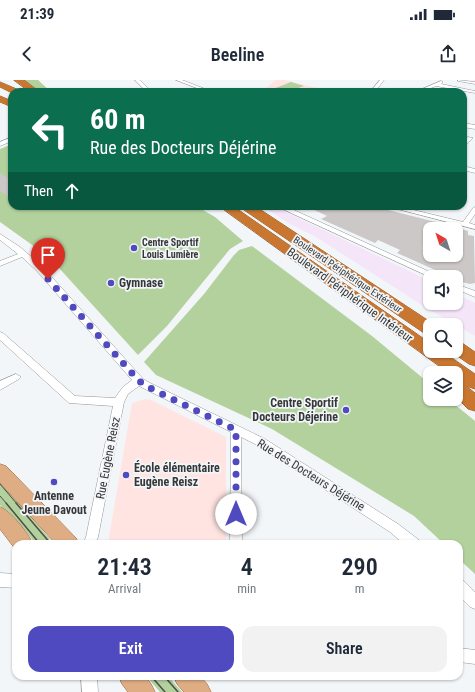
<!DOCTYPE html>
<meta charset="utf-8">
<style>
:root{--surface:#fff;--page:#f2f2f3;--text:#1f2937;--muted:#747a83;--accent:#504ac1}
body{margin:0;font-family:"Roboto Condensed",sans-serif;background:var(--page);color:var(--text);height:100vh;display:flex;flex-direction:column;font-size:15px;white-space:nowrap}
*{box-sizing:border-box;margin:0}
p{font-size:13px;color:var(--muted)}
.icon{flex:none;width:22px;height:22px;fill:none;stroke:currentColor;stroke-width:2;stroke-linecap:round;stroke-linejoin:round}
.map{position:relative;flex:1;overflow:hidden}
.side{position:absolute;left:12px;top:460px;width:451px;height:140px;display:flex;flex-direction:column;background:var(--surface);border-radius:12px;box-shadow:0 1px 3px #0004}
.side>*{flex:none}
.guide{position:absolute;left:8px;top:8px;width:459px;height:122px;border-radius:12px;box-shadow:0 1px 3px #0004;background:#0b6e4f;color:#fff;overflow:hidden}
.needle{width:26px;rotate:321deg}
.buttons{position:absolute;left:423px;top:142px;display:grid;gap:8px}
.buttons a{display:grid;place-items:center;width:40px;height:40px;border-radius:8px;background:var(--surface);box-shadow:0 1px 3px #0004;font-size:20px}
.pin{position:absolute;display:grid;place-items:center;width:34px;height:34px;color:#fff;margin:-41px -17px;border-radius:50% 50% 50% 0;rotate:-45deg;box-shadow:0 0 4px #0007}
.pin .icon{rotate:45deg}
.me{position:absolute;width:44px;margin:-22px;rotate:0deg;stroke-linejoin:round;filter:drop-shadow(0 0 3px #0008)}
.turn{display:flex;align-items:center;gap:14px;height:84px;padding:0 16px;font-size:18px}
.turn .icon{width:52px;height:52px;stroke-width:2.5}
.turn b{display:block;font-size:28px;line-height:34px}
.then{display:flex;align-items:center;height:38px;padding:0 16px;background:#0003;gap:8px;font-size:15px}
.eta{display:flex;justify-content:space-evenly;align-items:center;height:68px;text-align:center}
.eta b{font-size:24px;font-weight:600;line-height:28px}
.cta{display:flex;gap:8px;margin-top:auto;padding:8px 16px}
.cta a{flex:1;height:46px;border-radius:12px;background:var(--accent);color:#fff;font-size:16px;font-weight:600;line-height:46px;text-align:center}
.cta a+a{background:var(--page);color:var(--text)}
.status{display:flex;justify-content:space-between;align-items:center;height:28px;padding:0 20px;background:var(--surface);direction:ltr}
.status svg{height:11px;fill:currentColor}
header{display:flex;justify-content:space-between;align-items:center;height:52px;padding:0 16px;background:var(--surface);font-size:18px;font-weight:600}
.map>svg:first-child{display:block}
</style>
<div class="status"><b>21:39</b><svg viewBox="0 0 49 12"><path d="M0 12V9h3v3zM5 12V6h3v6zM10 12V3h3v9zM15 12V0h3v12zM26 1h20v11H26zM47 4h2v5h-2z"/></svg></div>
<header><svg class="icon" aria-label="back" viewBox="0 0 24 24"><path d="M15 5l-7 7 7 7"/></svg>Beeline<svg class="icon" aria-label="share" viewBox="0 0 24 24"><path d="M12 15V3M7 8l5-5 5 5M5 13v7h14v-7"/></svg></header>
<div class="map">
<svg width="475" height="612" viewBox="0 0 475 612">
<rect width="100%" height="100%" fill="#f2f6f8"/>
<!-- commercial -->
<path fill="#f4e5f9" d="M262,126h11l157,75v22h26v-9l19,9v33l-50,-29 -109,-70 -26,-13z"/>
<!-- education -->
<path fill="#ffe4e2" d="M276,0h9l48,12h-72z
M145,319l6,1 75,37v107h-116l-1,-7 23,-134z"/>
<!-- green -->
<path fill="#b3d19d" d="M23,0h15l13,12h-10z
M291,2l13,4 -17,6 -14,-3z
M12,64v62h184l19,11 28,24 -13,8 -63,77 -29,29 -89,-98 -49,-35v-73z
M252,166l120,90 58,48v15h18l27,22v153l-16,-15v-15h-15l-30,-28 -142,-87 -116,-54 -12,-13 60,-68 30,-39 5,-5z
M0,401l50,58 -8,5h-6l-19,-23 -3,1 -14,-17z
M146,596h22l14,16h-22z"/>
<!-- building -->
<path fill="#cdc8c8" d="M0,93l12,8v18l-12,-8z
M306,126h66l80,20v3h-22v13l-8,6 8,3v4h9l12,5 10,-8v-11l-5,-2v-12l12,4v4l6,1 1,47 -5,1 -8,-2 -6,-3v-2h-5l-54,-24 3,-3 -22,-10 -3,3 -54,-24 6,-3z"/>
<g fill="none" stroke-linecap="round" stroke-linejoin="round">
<!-- street casing -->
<g stroke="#939698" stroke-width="1">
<path id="street" d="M135,0h5l12,12h-5z
M176,0h6l31,12h-6z
M380,0h4l-9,12h-5z
M458,0l17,2v2l-17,-3z
M441,1l2,1 -2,2 34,7v2l-39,-7 -15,6h-6z
M463,43l12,2v4l-12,-2z
M12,57v4l-12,5v-4z
M468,57l5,1 -10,9v-5z
M463,86l12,3v4l-12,-3z
M276,126h9l156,71h-11z
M386,126h11l66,16 10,-14 2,-1v7l-6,9 6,2v4z
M0,154l20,13 22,19 101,113 9,5 113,55 133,85 21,16 1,4h-16l-14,-12 -133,-87 -16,-8 1,107h-12l1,-112 -92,-46 -11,8 -4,8 -26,135 -3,7h-12l3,-7 27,-131 -44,-3 -69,-63v-8l3,1 72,63 40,2 8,-11 9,-7 -96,-110 -14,-13 -22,9v-5l18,-7 -18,-14z
M456,204l19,7v6l-19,-8z
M16,294l5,3 -2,2 -19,11v-9z
M0,493l16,1v14l-16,-1z
M459,499l5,2 11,11v17l-5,-2 -11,-11z
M459,568l16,2v14l-16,-2z
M81,596h16l1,16h-16z"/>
</g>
<!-- primary casing -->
<g stroke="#956033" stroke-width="1">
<path id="primary" d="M0,384l6,2 70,72 3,6h-23l-56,-61z
M0,427c11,4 28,26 33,37h-17v6l-16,-21z
M119,596h26l6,8 4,8h-27l-6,-8z
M174,596h26l7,8 4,8h-27l-7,-8z"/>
</g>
<!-- highway casing -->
<g stroke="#956033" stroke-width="1">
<path id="highway" d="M14,0h10l16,12h-10z
M0,2l19,8 1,2h-8v1l-12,-6z
M0,16l12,5v6l-12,-5z
M219,126h14l197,137v8h12l33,23v15l-9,-3 9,7v18l-7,-2 -12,-12v-16l5,1 -5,-4v-5h-7z
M243,126h12l180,119h-5v9l-6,-1 -180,-123z
M456,261l6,2 13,9v14l-6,-2 -19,-13h6z"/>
</g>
<!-- street -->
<use href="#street" fill="#fff" fill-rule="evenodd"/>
<!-- primary -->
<use href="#primary" fill="#dead83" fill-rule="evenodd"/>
<!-- highway -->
<use href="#highway" fill="#c87630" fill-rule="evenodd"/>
<!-- tram-far1 -->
<path stroke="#4c4d4e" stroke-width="1" d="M0,404l17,20
M0,416l7,8"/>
<!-- tram -->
<path stroke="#4c4d4e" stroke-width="1.5" d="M6,423l34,41
M16,423l35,41
M151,596l14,16
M164,596l14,16"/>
</g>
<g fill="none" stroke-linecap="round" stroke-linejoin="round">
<!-- route -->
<path stroke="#504ac1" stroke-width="7" stroke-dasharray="0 12.6" d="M48,199l91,102 9,6 88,43v84"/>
</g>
<!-- markers -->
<g fill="#504ac1" stroke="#f2f6f8" stroke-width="1.5">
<circle cx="134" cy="168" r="4"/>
<circle cx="111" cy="203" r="4"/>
<circle cx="346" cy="330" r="4"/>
<circle cx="126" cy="395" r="4"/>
<circle cx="54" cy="402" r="4"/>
</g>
<g text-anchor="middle" stroke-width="3.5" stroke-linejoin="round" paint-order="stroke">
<!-- far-poi labels -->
<g font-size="10" font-weight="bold" fill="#363738" stroke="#f2f6f8" text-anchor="start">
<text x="142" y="166">Centre Sportif<tspan x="142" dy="12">Louis Lumière</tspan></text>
</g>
<!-- far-street labels -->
<g font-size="10" fill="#363738" stroke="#f2f6f8">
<text transform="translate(348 194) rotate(34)" y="4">Boulevard Périphérique Extérieur</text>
</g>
<!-- poi labels -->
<g font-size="12" font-weight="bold" fill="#363738" stroke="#f2f6f8" text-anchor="start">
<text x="119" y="207">Gymnase</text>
<text x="338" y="327" text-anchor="end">Centre Sportif<tspan x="338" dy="14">Docteurs Déjerine</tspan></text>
<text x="134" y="392">École élémentaire<tspan x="134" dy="14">Eugène Reisz</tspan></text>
<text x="54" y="420" text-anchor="middle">Antenne<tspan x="54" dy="14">Jeune Davout</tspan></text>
</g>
<!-- street labels -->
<g font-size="12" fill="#363738" stroke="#f2f6f8">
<text transform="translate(350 215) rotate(36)" y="4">Boulevard Périphérique Intérieur</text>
<text transform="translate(108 378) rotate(-79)" y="4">Rue Eugène Reisz</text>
<text transform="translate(311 395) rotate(32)" y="4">Rue des Docteurs Déjérine</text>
</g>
</g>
</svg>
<div class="buttons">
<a><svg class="needle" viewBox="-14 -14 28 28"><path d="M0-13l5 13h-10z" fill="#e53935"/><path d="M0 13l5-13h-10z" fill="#747a83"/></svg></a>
<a><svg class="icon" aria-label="sound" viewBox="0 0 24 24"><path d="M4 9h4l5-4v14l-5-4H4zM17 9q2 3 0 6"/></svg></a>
<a><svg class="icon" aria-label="search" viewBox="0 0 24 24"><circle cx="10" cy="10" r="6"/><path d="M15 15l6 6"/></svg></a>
<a><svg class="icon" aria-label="layers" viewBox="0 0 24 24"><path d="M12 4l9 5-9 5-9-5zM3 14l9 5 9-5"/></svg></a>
</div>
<div class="pin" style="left:48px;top:199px;background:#d93025"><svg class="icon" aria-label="arrive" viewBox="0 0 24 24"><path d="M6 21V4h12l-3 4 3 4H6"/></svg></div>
<svg class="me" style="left:236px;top:434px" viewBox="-20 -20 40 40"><circle r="19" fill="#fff"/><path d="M0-13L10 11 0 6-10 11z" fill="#504ac1"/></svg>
<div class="guide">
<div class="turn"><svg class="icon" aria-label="left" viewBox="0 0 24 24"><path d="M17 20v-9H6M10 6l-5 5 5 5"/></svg><div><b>60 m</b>Rue des Docteurs Déjérine</div></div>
<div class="then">Then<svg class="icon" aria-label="ahead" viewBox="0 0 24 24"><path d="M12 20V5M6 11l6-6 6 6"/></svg></div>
</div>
<section class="side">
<div class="eta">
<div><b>21:43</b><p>Arrival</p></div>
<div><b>4</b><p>min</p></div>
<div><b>290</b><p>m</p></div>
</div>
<div class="cta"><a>Exit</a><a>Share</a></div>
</section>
</div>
